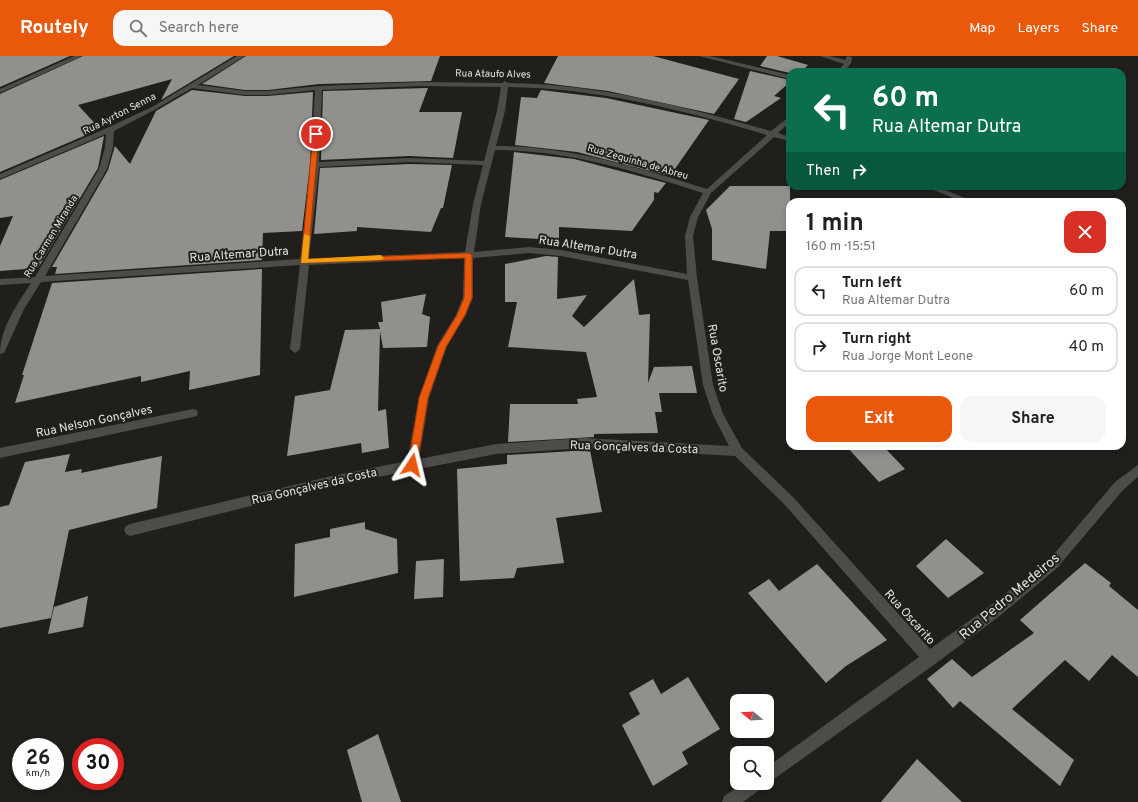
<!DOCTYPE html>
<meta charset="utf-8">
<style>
:root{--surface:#fff;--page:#f6f6f6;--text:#202124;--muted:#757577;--line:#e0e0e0;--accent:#ea580c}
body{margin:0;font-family:Overpass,sans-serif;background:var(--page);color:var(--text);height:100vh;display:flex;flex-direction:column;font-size:15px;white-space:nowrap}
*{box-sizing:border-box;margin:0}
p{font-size:13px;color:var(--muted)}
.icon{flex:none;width:22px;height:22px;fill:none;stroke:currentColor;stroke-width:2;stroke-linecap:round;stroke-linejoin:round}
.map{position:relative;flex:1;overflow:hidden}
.details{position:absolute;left:786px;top:142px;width:340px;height:252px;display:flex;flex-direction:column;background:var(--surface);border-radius:12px;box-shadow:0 2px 6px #0003}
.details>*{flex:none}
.top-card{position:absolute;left:786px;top:12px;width:340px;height:122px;border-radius:12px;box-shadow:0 2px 6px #0003;background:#0b6e4f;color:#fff;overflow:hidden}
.needle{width:26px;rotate:288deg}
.tools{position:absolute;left:730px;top:638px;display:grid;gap:8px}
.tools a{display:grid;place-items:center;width:44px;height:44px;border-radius:8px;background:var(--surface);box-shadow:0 2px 6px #0003;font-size:20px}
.speed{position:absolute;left:12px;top:682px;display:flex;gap:8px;font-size:20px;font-weight:700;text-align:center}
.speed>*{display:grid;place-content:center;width:52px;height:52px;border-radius:50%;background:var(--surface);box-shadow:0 2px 6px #0003;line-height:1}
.speed small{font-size:10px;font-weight:400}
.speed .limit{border:6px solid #d22;background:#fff;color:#111}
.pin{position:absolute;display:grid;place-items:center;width:34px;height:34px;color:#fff;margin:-17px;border:2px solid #fff;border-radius:50%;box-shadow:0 1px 4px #0007}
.me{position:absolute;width:44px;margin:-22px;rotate:10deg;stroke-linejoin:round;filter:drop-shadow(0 0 3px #0008)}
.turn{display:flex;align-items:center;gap:14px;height:84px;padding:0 20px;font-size:18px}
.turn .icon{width:52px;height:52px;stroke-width:2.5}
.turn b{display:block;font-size:28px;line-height:34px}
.then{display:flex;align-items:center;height:38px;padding:0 20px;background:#0003;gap:8px;font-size:15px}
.round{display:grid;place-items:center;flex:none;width:42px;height:42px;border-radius:12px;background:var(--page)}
.overview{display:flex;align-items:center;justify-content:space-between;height:68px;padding:0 20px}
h1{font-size:24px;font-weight:700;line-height:30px}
.button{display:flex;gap:8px;margin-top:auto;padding:8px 20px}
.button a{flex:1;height:46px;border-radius:12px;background:var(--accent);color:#fff;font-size:16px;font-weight:700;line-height:46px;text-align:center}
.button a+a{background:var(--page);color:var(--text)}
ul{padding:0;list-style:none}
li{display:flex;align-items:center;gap:12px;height:50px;margin:0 8px 6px;padding:0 12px;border:2px solid var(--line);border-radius:12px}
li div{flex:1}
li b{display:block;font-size:15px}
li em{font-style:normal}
header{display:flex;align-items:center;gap:24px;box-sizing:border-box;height:56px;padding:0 20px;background:var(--accent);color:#fff}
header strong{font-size:19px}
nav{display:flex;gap:22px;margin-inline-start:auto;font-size:14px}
.search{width:280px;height:36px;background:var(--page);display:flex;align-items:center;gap:10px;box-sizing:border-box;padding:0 14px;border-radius:12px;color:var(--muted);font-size:15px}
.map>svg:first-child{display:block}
</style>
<header>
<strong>Routely</strong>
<div class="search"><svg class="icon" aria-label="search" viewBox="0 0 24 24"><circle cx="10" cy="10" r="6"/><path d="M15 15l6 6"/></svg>Search here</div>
<nav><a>Map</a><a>Layers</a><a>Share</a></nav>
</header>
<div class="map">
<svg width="1138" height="746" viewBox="0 0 1138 746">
<rect width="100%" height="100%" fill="#201f1c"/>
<!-- building -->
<path fill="#92908d" d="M0,0h70l-70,31z
M83,0h151l-73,44 11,-21 -94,26 22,24 -100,43v-78z
M246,0h194l-9,25 -112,3 -51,6h-23l-43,-6z
M558,0h95l86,23 -25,35 -106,-23 -64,-8z
M767,0h10l31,9 -7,7h-11v1l-30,-7z
M750,15l40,9v2l-16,14 7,2 -35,24 -12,-3z
M428,32l-9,24h43l-9,46 -44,-2 -88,4 2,-69z
M192,34l53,6h23l45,-4 -3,73 -8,66 -39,2 -1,27 -207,14 2,-7h-5l56,-97 7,-24 15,18 26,-53z
M541,34l65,8 103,22 -39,56 -93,-24 -62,-7 6,-48 16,1z
M104,80l-6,32 -60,100 -38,3v-25l13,-30 -13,2v-38z
M514,96l60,7 92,24 -8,10 -4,-1v8l-22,31 -73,-4v13l-54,-3z
M409,108l43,1 -9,43h-2l-10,24 -74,-5v4l-43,3 6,-66z
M730,130h60v45h-20l-4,38 -54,-9v-31l-6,-19z
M546,200l12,1 -1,42 30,-4 -15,21 12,11 50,-48 5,36 11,-1 -2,69 6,-16 38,-1 5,27h-38l3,19h-7l3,21 -64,1v3l-86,5 2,-38h68l-1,-5 20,-2 -11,-45 -78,-5 9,-45h-12v-38z
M262,213l-2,106 -71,15 1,-19 -49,11v-6l-126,27 9,-28h-2l30,-92z
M426,238l-4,20 8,3 -3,30 -44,1 -3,-17 -2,80 8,-2 3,39 -27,5 -1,-10 -74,13 8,-60 35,-6 15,-60 35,-1 -2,-7h5l-2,-20z
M846,390h37l22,23 -26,13z
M590,394l12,62 -46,6 8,45 -47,5 -3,10 -54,3 -3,-112 50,-5v-9z
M70,398l-5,18 17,-3 -1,4 81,-17 -5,52 -88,22 -18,88 -51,10v-121l9,-2 16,-43z
M365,466v7l32,10 1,34 -104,24 1,-53 35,-7v-8z
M946,483l38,34 -36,25 -32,-32z
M444,503l-1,38 -29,2 2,-38z
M1085,507l26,20 -2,3 29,24v67l-26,-22 -23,26 -24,-21 -53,49 62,51 -14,26 -100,-85 -7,7 -26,-29 25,-20 20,18 62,-44 -14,-13z
M817,508l70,76 -41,26 -20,17 -78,-90 21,-14 10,12z
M88,540l-5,31 -35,7 6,-27z
M688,621l32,52 -38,23 6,12 -35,22 -31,-61 18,-11 -11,-21 24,-14 8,15z
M378,678l23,68h-39l-15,-52z
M917,703l45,43h-81z"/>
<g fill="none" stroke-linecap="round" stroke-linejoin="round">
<!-- minor -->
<path fill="#4d4c49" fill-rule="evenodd" d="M237,0h8l-47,29 47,6h23l51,-5 100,-4 83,1 3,-2 3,2c89,1 178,24 263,48l19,-15v6l-12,11 12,4v4l-16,-4 -63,56 -13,24 -5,19 4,42 16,107 10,29 19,34 51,49 137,152 57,-41 62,-48 66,-78 23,-17v12l-15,13 -66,78 -60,50 -62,46 -168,120 -2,-1h2v-16l152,-110 -134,-152 -50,-49 -151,-8 -88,6 -164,32 -202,50 -4,-2 -2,-4 2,-4 4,-2 202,-48 75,-15 12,-63 18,-52 19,-31 7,-18 1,-39 -155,7 -9,84 -5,4 -5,-4 10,-84 -259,17 -17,27 -20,44 -4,1c0,-26 17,-49 31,-71l-31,2v-6l35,-2 64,-108 6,-22 1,-13 -106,45v-5l107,-46 45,-21zM419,30l82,1 -4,24 -13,50 -75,-3 -90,4 3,-72zM508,31c88,1 175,23 259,48l-60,54c-70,-22 -138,-43 -211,-43l9,-35zM192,32l53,7h23l47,-5 -4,75 -11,94 -255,17 62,-107 6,-22 1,-16 42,-22zM495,94c73,0 139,21 208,43l-13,24 -5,19 2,38 -126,-24 -32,-3 -55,5 7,-48zM409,106l74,3 -10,39 -8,48 -156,7 10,-92zM529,197l32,3 127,24 15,105 10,30 16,31 -145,-8 -88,6 -77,15 10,-61 18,-52 19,-31 7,-18v-39z
M699,0h11l80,19v4z
M820,0h10l15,4 2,-4 5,1 -1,6 -7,9h-7l7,-8z
M924,130h11l40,16h-12z
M193,353l4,1 1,3 -1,3 -4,1 -193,41v-10z
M744,727h21l-3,5 -19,14h-21l2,-6z"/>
<!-- tertiary -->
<path fill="#4d4c49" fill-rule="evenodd" d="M74,0h8l-82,37v-4z"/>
</g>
<!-- route -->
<path fill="#ea580c" stroke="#983908" d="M316,76l3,2 -11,125 161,-6 3,2v43l-7,17 -19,32 -18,51 -11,67 -5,4 -4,-4 11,-67 19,-52 19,-31 7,-17 1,-40 -164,5 12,-129z"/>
<!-- slow -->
<path fill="#f59e0b" d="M304,178l6,2 -2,23 73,-4 3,3 -3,2 -80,3z"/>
<g text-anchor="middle" stroke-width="4" stroke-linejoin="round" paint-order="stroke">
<!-- far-street labels -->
<g font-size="10" fill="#e4e3e1" stroke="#201f1c">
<text transform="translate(493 17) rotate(1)" y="4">Rua Ataufo Alves</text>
<text transform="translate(119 57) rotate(-27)" y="4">Rua Ayrton Senna</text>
<text transform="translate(638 105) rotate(16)" y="4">Rua Zequinha de Abreu</text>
<text transform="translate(50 180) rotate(-59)" y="4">Rua Carmen Miranda</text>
</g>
<!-- street labels -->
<g font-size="12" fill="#e4e3e1" stroke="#201f1c">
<text transform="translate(588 191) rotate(9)" y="4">Rua Altemar Dutra</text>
<text transform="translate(239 198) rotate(-4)" y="4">Rua Altemar Dutra</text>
<text transform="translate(718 302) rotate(80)" y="4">Rua Oscarito</text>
<text transform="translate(94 365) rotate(-12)" y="4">Rua Nelson Gonçalves</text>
<text transform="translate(634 391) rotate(2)" y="4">Rua Gonçalves da Costa</text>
<text transform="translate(314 430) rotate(-13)" y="4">Rua Gonçalves da Costa</text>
<text transform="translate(910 561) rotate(48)" y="4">Rua Oscarito</text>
</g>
<!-- near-street labels -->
<g font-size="14" fill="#e4e3e1" stroke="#201f1c">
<text transform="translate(1009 540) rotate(-40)" y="5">Rua Pedro Medeiros</text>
</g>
</g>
</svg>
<div class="tools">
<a><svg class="needle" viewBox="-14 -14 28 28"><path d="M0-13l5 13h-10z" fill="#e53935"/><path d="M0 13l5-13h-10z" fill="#757577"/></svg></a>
<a><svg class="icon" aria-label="search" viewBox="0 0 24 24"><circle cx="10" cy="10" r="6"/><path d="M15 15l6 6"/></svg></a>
</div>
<div class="speed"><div>26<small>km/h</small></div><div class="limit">30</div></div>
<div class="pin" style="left:316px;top:78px;background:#d93025"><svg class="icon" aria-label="arrive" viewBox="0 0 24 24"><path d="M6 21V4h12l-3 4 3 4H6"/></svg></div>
<svg class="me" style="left:412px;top:409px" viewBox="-20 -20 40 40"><path d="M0-17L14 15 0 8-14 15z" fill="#ea580c" stroke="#fff" stroke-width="4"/></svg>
<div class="top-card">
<div class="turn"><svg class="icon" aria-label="left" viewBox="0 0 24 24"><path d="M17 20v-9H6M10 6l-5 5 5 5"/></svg><div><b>60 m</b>Rua Altemar Dutra</div></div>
<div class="then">Then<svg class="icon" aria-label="right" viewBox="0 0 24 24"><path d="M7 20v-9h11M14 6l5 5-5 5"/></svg></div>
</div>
<section class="details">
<div class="overview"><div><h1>1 min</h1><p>160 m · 15:51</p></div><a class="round" style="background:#d93025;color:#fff"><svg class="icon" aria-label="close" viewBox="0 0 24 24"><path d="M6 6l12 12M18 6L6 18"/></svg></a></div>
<ul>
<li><svg class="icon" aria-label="left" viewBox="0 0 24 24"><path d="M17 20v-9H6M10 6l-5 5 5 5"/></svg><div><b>Turn left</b><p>Rua Altemar Dutra</p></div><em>60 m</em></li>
<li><svg class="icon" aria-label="right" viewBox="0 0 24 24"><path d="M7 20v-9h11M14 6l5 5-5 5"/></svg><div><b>Turn right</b><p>Rua Jorge Mont Leone</p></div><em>40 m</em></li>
</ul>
<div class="button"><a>Exit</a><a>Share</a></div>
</section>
</div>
